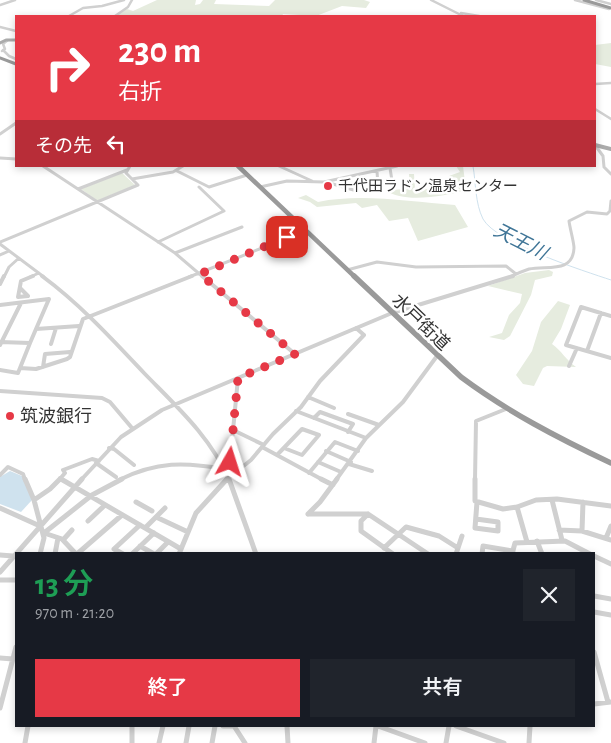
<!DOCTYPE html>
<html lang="ja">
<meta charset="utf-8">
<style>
:root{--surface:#171b24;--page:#20242c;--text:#f1f3f6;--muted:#9ea1a6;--accent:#e63946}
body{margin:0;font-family:"Alegreya Sans","Noto Sans JP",sans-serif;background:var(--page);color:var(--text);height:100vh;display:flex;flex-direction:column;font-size:19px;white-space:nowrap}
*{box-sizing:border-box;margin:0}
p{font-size:16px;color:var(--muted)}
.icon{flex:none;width:28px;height:28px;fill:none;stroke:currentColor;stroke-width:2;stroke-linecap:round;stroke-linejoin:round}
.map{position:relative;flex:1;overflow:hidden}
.side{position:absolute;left:15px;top:552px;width:580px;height:175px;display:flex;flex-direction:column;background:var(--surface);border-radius:0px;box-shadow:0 2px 8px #0003}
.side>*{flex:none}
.banner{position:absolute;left:15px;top:15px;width:581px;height:152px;border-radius:0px;box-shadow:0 2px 8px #0003;background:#e63946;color:#fff;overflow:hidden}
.pin{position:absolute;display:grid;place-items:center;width:42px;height:42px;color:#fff;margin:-21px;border-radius:10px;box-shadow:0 2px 8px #0006}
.me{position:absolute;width:55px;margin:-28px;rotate:6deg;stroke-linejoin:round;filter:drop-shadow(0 0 4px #0008)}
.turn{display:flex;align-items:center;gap:18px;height:105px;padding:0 20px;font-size:22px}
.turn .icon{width:65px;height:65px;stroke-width:2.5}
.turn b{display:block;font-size:35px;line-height:42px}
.then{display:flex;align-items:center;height:48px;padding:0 20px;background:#0003;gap:10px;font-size:19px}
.round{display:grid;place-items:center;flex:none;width:52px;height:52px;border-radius:0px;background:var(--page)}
.headline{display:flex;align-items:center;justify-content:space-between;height:85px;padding:0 20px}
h1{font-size:30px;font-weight:600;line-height:38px;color:#1e9e55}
.primary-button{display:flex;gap:10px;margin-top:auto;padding:10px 20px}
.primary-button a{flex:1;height:58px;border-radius:0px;background:var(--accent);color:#fff;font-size:20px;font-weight:600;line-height:58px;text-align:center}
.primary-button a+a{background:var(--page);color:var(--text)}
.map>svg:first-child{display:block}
</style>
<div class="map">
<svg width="611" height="743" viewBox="0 0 611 743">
<rect width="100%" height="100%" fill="#fff"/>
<!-- green -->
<path fill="#e6ecdf" d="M157,0h39l-1,5 5,-1 3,-4h13l-2,4 55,2 6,-6h89l6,2 -4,6 -24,-2 -26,10 -33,-2 -1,2h-166l11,-7 6,2z
M611,43v24l-16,-3v-19z
M456,166h7l3,24c-20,6 -63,14 -80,0l24,-1 -1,-15h5l1,15h21l10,-3 3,-10 11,-4z
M122,173l13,12 -36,15v2l-18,-13z
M306,195l12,7c44,-9 92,0 137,3l13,22 -50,14 -10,-23 -19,3 -12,-16 -15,3 -6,-5 -39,4 -7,-5 -12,-4z
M549,270l4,2 -1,4 -17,4 -4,15 -21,41 -6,4 -15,-3 13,-4 7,-18 11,-12 2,-9 -34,-8 37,-13z
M558,301l12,4 -9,24 -9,15c9,6 14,16 24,23l-29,-1 -4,2 -9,18 -11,-2 -7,-9 16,-24 9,-29z"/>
<!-- water -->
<path fill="#cfe2ee" d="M10,471l12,5 10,24 -11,12 -21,-8v-27z"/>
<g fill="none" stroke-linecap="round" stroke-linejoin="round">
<!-- stream -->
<path stroke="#cfe2ee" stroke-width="1" d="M473,166c3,17 2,37 10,53 13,24 101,52 128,61"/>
<!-- minor-far3 -->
<path stroke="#d0d0d0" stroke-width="2.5" d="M431,0l32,16
M575,0l34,9
M596,0l15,4
M0,5l15,-5
M461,13l18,3
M69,16l14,-8 19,-2 22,-6
M115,16l13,-9 4,-7
M0,27l16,4
M3,50l6,6 7,3
M2,51l3,-2 -2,-5 5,-4
M595,84l16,-1
M595,109l16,10"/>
<!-- minor-far2 -->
<path stroke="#d0d0d0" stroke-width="3" d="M0,134l16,-11
M595,145l8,11 1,11 7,7
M0,158l16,1
M43,166l132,87 28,24
M279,166l33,15
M390,168l3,19
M177,171l32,16 38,-12
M377,171l1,16
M132,179l41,-7 10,-6
M326,182l31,9
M260,187l27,-6 37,1 73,-16
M78,189l49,-19
M0,242l138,-57 -12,-12 4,-7
M158,242l66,-31 -25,-24
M0,244l44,33
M175,253l67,-26
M0,255l9,-4
M347,270l30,-8 39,5 90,-1 10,8
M4,277l5,-10 10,-9
M30,277l9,-4
M189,277l116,-46
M510,277c6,-3 13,-6 19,-8 17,-4 44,5 45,-21 0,-6 -4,-19 -5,-27l18,-9 20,2 3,-3 1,-10"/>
<!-- minor-far1 -->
<path stroke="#d0d0d0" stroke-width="4" d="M42,276c38,28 70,63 102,97 32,33 67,64 85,107
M202,276l93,78
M0,284l4,-8
M20,288l8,8 -10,1 3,-16 12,-5
M0,305l49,-6 -13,30
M611,316l-30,-9 -15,38 45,13
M0,342l30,1 6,-14 43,-3
M30,343l-10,25 16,1 31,-10 3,-2 13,-38 109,-43
M51,344l5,-16
M0,345l21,-42
M587,351l14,-38
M569,366l8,-18
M43,367l2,-13 25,-2
M0,370l18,3 2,-5
M0,391l102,7 8,4 22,26
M308,397l26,11
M296,411l70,27
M348,414l31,11
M314,418l6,-6 33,12 -5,8
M233,430l31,15
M262,447l61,33
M109,448l5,1 20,16
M326,451l25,11
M277,455l25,-26 17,6 -17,20 -18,-7
M318,462l23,10
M96,463l20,14
M349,464l23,7
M224,467l6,-5 8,-84
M309,473l26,-31 23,9
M0,475l8,-8 15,7 2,6
M60,478l3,2
M59,480l6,-7 -2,-3 29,-11 7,2
M81,480l40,-43 41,-27 230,-97 121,-37
M119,480c38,-19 66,-18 106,-11
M226,480l25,-20 22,-26 28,-27 19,-26 44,-46 -8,-7
M336,480l30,-42 37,-36 34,-46
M475,480l1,-59 30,-12"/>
<!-- minor -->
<path stroke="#d0d0d0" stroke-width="5" d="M25,479l9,21
M61,479l120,70
M229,479l27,75
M321,479l12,6
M475,479v22l28,8 14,-2 19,-7 21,-1 54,7
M552,500l10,40
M136,502l16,9
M517,507l10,35
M0,508l40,18
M308,514l12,-12 17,-23
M308,514h60l60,40
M368,514l-7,7v10l32,23
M156,517l32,15
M476,519l22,3v9l-23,-3 2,-26
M88,521l17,-16
M145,528l20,-20
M559,530l23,1 29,9
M582,531l1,-29
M44,533l48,-38 30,-16
M44,533l18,6 14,15
M606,538l5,-12
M63,540l9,-10
M537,541l5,13
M140,546l14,8
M384,548l22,-21 33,9 19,12
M40,554l4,-16 -10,-38 16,-11 10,-10
M55,554l3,-16
M77,554l45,-39
M123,554l-9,-5 26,-24
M132,554l22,-21
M156,554l12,-12
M179,554l17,-41 31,-34
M456,554l6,-18
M482,554l1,-8 30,5
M512,554l3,-11 50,-2 25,13
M0,555l13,1
M594,556l17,8
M0,572l82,-93
M0,580h16
M594,596l17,3
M594,612l17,3
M594,652l14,50
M0,658l13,1
M594,704l17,-2
M0,708l16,-61
M132,726v17
M223,726h12
M234,726l11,17
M287,726l1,17
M378,726l47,17
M456,726l48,17
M25,743l3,-17
M159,743l4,-17
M186,743l3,-17
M212,743l3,-17
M374,743l2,-17
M446,743l3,-17
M529,743l1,-17"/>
<!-- major-far1 -->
<path stroke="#ababab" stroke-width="3" d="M0,43l6,-3h10"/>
<!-- major -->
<path stroke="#ababab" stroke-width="4" d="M595,145l16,4"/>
<!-- highway-far2 -->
<path stroke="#9a9a9a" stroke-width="3" d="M584,0l27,8
M0,58l16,6"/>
<!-- highway-far1 -->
<path stroke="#9a9a9a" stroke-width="4.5" d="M238,166l117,111"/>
<!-- highway -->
<path stroke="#9a9a9a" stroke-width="5.5" d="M354,276l107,101c47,35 97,61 150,86"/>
</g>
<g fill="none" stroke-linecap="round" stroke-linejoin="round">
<!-- route -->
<path stroke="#e63946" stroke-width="9" stroke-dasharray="0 16.2" d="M230,462l8,-84 57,-24 -95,-80 87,-37"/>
</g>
<!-- markers -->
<g fill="#e63946" stroke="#fff" stroke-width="2">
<circle cx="328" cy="186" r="5"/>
<circle cx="10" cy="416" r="5"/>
</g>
<g text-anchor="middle" stroke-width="5" stroke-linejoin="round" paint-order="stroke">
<!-- far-poi labels -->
<g font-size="15" fill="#333" stroke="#fff" text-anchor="start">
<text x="338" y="191">千代田ラドン温泉センター</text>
</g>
<!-- street labels -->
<g font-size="18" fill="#333" stroke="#fff">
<text transform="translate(421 322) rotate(44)" y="6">水戸街道</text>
</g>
<!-- poi labels -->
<g font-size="18" fill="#333" stroke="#fff" text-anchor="start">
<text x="20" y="422">筑波銀行</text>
</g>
<!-- water labels -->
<g font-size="19" font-style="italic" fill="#3f7597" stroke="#fff">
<text transform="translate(521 241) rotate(27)" y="7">天王川</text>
</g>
</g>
</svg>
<div class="pin" style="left:287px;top:237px;background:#d93025"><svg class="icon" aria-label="arrive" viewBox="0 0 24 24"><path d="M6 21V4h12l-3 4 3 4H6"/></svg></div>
<svg class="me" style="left:230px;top:462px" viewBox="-20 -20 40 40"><path d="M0-17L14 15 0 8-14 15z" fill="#e63946" stroke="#fff" stroke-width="4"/></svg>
<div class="banner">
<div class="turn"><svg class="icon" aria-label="right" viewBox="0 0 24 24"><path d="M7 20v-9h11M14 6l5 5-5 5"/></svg><div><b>230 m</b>右折</div></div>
<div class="then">その先<svg class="icon" aria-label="left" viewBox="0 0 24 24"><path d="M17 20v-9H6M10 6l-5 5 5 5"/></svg></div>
</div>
<section class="side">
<div class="headline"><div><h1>13 分</h1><p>970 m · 21:20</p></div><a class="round"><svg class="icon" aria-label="close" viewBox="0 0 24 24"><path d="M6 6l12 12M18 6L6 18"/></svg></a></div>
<div class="primary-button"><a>終了</a><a>共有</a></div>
</section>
</div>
